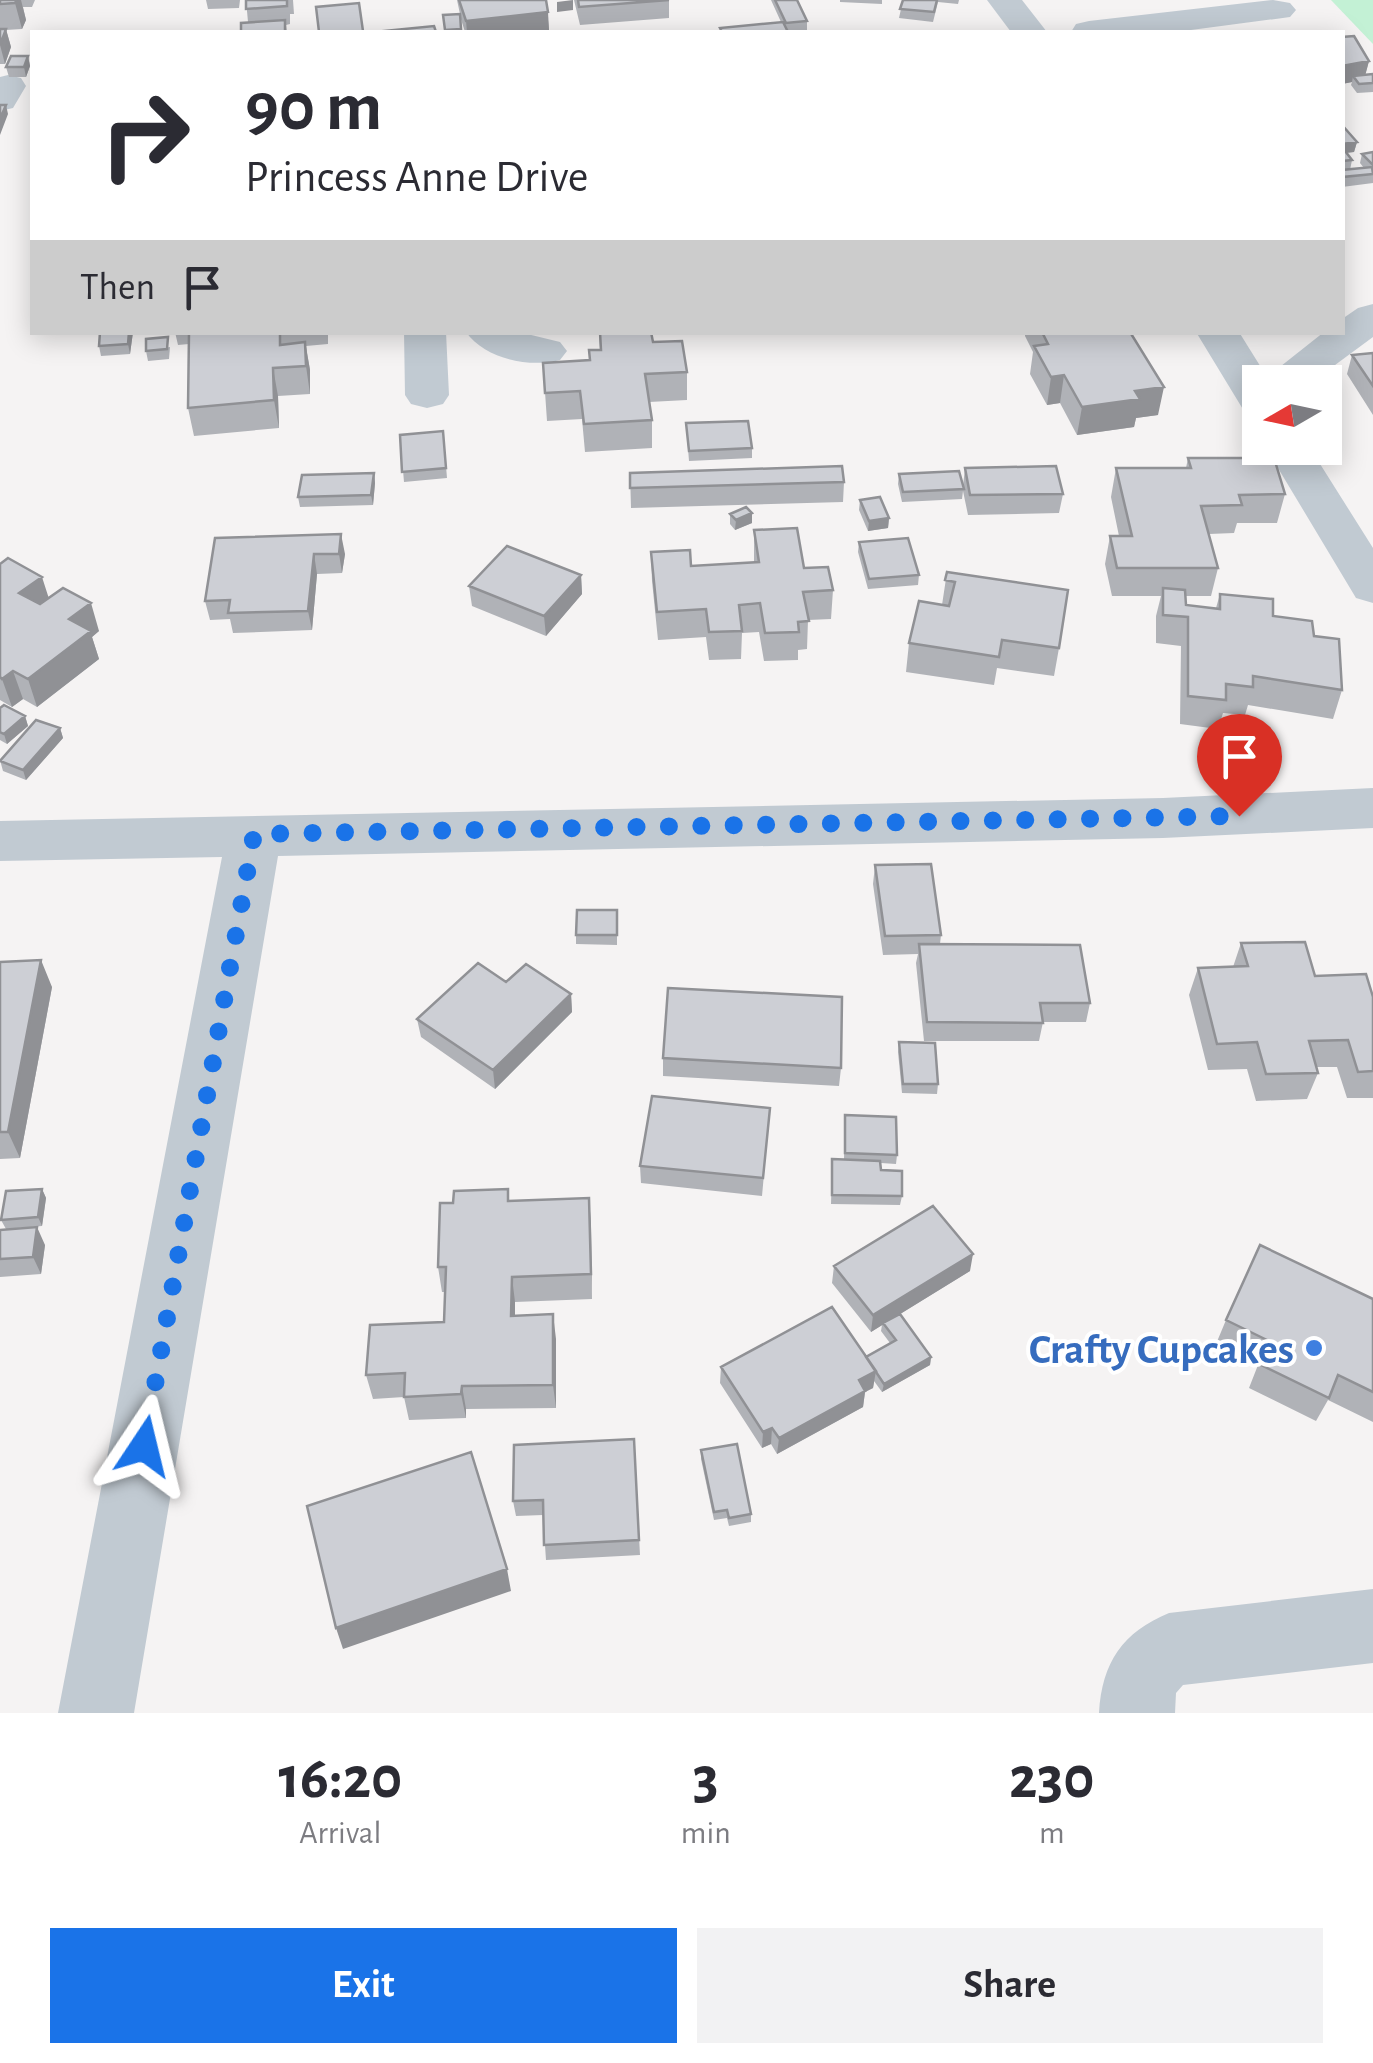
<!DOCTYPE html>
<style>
:root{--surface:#fff;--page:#f2f2f3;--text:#2b2b33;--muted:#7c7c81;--accent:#1a73e8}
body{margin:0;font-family:"Alegreya Sans",sans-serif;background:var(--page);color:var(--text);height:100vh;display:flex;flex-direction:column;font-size:38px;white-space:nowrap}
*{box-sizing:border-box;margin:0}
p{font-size:32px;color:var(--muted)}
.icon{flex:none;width:55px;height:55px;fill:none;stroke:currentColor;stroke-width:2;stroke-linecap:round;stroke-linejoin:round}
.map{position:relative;height:1713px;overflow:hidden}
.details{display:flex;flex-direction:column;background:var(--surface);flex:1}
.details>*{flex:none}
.banner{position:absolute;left:30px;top:30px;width:1315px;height:305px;border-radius:0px;box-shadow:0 5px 25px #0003;background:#fff;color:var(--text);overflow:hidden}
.needle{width:65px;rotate:261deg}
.buttons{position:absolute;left:1242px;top:365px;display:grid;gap:20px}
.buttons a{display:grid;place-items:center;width:100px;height:100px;border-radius:0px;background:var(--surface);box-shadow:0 5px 25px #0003;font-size:50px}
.pin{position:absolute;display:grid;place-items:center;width:85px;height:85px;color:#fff;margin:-102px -42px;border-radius:50% 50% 50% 0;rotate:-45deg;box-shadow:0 0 10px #0007}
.pin .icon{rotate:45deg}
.me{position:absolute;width:110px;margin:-55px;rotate:10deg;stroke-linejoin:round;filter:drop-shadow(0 0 8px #0008)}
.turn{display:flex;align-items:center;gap:35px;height:210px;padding:0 50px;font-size:45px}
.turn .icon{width:130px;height:130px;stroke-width:2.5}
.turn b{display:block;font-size:70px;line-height:85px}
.then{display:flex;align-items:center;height:95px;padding:0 50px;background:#0003;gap:20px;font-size:38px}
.eta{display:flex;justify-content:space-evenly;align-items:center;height:170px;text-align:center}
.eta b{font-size:60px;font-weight:700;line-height:70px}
.cta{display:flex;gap:20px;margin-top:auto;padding:20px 50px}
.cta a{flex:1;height:115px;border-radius:0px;background:var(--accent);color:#fff;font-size:40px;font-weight:700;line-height:115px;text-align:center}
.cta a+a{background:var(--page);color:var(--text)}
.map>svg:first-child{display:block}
</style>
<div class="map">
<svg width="1373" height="1713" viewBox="0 0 1373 1713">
<rect width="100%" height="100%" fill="#f5f3f3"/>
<!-- green -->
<path fill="#c3f1d5" d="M1331,0h42v44z"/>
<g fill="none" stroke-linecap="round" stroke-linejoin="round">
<!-- minor -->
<path fill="#c1cad2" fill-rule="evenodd" d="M987,0h35l25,32h-36z
M1273,0l17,3 6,7 -6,7 -114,15h-105l5,-8 13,-3z
M8,75l13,3 5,8 -13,22 -13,3v-34z
M1373,304v33l-61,45h-52v32l-16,-3 -48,-79h43l28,45 57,-45h18v-13l16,-11z
M404,332h42l3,63 -6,9 -16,4 -16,-4 -6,-9z
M466,332h53l41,10 7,9 -7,9c-30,8 -75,-1 -94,-28z
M1266,448h44l63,100v55l-17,-5z
M1373,788v40l-210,10 -885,18 -144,857h-76l164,-856 -222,4v-40l1163,-23z
M1373,1589v74l-190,22 -7,8 -1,20h-76c3,-51 24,-81 70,-100z"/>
</g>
<!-- wall -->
<path fill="#b0b2b7" d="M0,0h35l-3,7h-9l3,13 -4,9 -16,1 5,17 -6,17h-5z
M206,0h34l-1,8 -31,1z
M246,0h47l1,14h-4v10l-4,1 1,7h-46l7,-10z
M457,0h89l3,30 -24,2h-60l-5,-16 2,16h-17l-2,-17 17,-1z
M574,0h95v18l-89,7z
M771,0h26l10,21v9l-19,2h-68v-4l61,-6z
M840,0h42v4l-42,-2z
M903,0h56l-1,4 -20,-2 -5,20 -34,-4z
M1342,37l27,24 -4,14 8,-1v18l-16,1 -6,-8 1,-3 -10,2z
M28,56l2,10 -4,11h-17l-3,-10z
M1342,125l15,17 -3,10 -7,1 5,7 -2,10 14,-2 -4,-5 2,-9 11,-2v31l-31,4z
M100,332h33l-3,22 -29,2 -2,-10z
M175,332h153v12l-22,2 4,24v24l-32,2 1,32 -85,8 -6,-28 1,-64 -11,1z
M599,332l54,10 34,30v28l-38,2 3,18v28l-67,4 -3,-33 -35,2 -4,-58 46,-3 11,-10z
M1025,332h105l28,83 -22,3 -2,9 -57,8 -17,-32 -13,2 -17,-31 3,-22 -8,-16z
M170,347l-1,12 -21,2 -2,-10z
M1373,353v62l-26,-41 5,-19z
M686,423l66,25v10l-63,3z
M443,431l4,47 -43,4 -4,-47z
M1188,458l97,36 -8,29h-40l-3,10 -25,1 9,34 -7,28h-25v9l30,3 4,-14 94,42 28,54 -9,29 -85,-14 -3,10 -22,-2 -5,16 -38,-5 1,-78 -25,-3v-27l5,-20h-49l-7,-32 5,-28h9l-8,-39 5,-29h70z
M965,468l98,26 -4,19 -91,2 -5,-24 -1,8 -60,3 -4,-18 1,-10 64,12z
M374,473l1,10 -2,22 -73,2 -2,-10z
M630,473l214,9 -1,20 -212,6z
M860,500l29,18 -1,10 -20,3 -9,-21z
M752,513v10l-17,7 -5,-6v-10z
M754,530l79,60 -2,29 -23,1 -1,29 -9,1v10l-34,1 -5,-29 -17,1 -1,26 -32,1 -3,-23 -48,3 -6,-59 -1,-29 40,14 63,-4z
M215,538l130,16 -3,19 -25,1 -5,56 -79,3 -3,-14 -20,1 -5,-19z
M859,542l60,33 -1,10 -50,4 -10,-37z
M0,564l99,67 -7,6 7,22 -62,48 -14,-8 -11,8 -12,-7z
M947,572l112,76 -5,28 -57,-8 -3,17 -88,-13 3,-29 33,-38z
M581,575l1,19 -36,42 -74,-30 -3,-20z
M0,708l25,8 3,10 -21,18 -7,-4z
M60,728l3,10 -37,42 -23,-9 -3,-11z
M875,865l66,70 -1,9 150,59 -4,19h-43l-4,19h-115l-8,-78 2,-9 -35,1 -10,-71z
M617,910v35l-41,-1v-9z
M1241,943l74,33 58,21v101h-26l-10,-31h-20l1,6 -11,26 -51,2 -9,-32 -39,1 -19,-75 9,-27 35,-1z
M0,962l52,25 -32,171 -20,1z
M506,982l65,12 1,18 -77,77 -74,-52 -4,-18z
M899,1042l39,42 -1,10 -35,-1 -4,-41z
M663,1058l178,10 -2,18 -176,-10z
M770,1108l-8,88 -121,-13 -1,-17z
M845,1115l52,40 -1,9 -15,-1v7l21,26 -2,9 -69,-1 1,-36 12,-9z
M42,1189l4,9 -4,28 -36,3 -5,-9z
M589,1198l3,101 -77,3v13l41,24v69l-90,1v9l-57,2 -5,-23 -31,2 -7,-24 78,-53 1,-30h-3l-4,-25 71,-66z
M0,1230l45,15 -4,29 -41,3z
M834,1266l136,5 -70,43 31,43 -1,8 -48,27 -8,-11 -1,7 -8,4 -2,15 -86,47 -6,-10 -9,4 -42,-65 1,-16 145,-10 24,-14 -9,-12 1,-6 -11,7 -39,-49z
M1373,1299v123l-45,-22 -12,21 -67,-33 9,-23 -42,-21 10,-24z
M634,1439l6,116 -94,5 -3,-45 -27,1 -3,-15z
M701,1450l50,64v8l-22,4 -2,-8 -13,2 -13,-61z"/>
<!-- shaded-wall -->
<path fill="#909195" d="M17,0h4l5,20 -4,9 -7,-26z
M573,0v10l-16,2v-10z
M548,12l1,18 -24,2h-58l-1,-11z
M6,29l5,18 -6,17 -5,-19z
M28,56l2,10 -4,11 -2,-10z
M1369,61l-5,19 -11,-4 -1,6 -10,2v-18z
M6,105l2,9 -8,21v-16z
M1357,142l-3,10 -12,1v-9z
M129,332h4l-3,22 -2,-10z
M305,342l5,28v24l-4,-28z
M273,368l5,28 1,32 -5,-28z
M1064,375l-4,28 -13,2 4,-28z
M1164,387l-6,28 -22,3 -2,9 -57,8 5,-28 53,-16z
M374,473l1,10 -2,22 -2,-10z
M752,513v10l-17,7 1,-10z
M889,518l-1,10 -20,3 1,-10z
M341,534l4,20 -3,19 -3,-19z
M314,554l3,20 -5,56 -4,-19z
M581,575l1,19 -36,42 -2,-20z
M42,577l9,28 -22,17 -10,-29z
M91,603l8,28 -7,6 7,22 -62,48 -9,-28 41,-60z
M13,671l10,28 -11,8 -10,-28z
M25,716l3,10 -21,18 -3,-10z
M60,728l3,10 -37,42 -3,-10z
M41,960l11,27 -32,171 -12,-26z
M571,994l1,18 -77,77 -2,-19z
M42,1189l4,9 -4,28 -4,-9z
M589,1198l2,26 1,75 -1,-25z
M37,1227l8,18 -4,29 -8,-17z
M973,1254l-3,17 -99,61 2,-17z
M512,1277l3,25v38l-4,-24z
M553,1314l3,25v69l-3,-23z
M931,1357l-1,8 -48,27 2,-8z
M876,1371l-3,17 -8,4 -2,15 -86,47 2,-16 80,-58z
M462,1386l4,23v9l-5,-24z
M772,1428l-1,16 -9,4 1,-16z
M507,1569l4,22 -168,58 -7,-21z"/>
<!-- building -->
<path fill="#cdcfd5" stroke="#909195" stroke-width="2.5" d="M0,0h17l-2,3 -15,1z
M246,0h41v6l-41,3z
M459,0h87l2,12 -82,9z
M578,0h91l-90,7z
M775,0h22l10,21 -21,2z
M903,0h34l-3,12 -34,-3z
M359,3l4,28 -44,1 -3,-25z
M460,14l1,15 -16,1 -2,-15z
M285,20v12h-44v-9z
M783,22l5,10h-66l-2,-4z
M434,26l2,6h-62z
M0,29h6l-6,16z
M1354,36l15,25 -27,5v-29z
M11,56h17l-4,11h-18z
M1373,74v9l-14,1 -6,-8z
M0,105h6l-6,14z
M1342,125l15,17 -15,2z
M1342,147l10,13 -10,1z
M1373,152v13l-11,-11z
M1372,167l1,7 -31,3v-7z
M100,332h29l-1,12 -29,2z
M280,332v13l25,-3 1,24 -33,2 1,32 -86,8 1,-75z
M600,332h51l2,10 29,-1 5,31 -42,2 7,46 -68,4 -4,-33 -35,2 -2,-30 47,-3 -1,-10h12z
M1042,332h88l34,55 -29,4 5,8 -58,8 -18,-32 -13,2 -17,-31 14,-2z
M168,337l-1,12 -21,2v-12z
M1373,353v33l-21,-31z
M748,421l4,27 -63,3 -3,-28z
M443,431l3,37 -44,4 -2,-37z
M1188,458h86l11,36 -46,1 3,10 -41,1 17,62h-101l-7,-32h22l-16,-68h75z
M842,466l2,16 -214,6v-15z
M1056,466l7,28 -93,1 -5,-27z
M959,471l5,18 -61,3 -4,-18z
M374,473l-3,22 -73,2 4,-22z
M880,497l9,21 -20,3 -9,-21z
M746,507l6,6 -16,7 -6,-6z
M797,528l7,40 24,-1 5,23 -30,2 6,29 -11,1 1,10 -34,1 -5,-30 -21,2 3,26 -33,1 -3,-23 -49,3 -6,-60 39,-2 1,16 68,-4 -5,-32z
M341,534l-2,20h-25l-6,57 -80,2 2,-13 -25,1 10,-63z
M908,538l11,37 -50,4 -10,-37z
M507,546l74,29 -37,41 -75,-30z
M8,558l34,19 -23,16 21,11 23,-16 28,15 -22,16 22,12 -63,48 -15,-8 -11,8 -2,-2v-113z
M947,572l121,18 -9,58 -57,-8 -3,17 -90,-14 10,-42 30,5 6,-24 -10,-2z
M1163,588l22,2 1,15 34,4v-15l53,5v17l39,5 2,15 25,3 3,51 -89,-14v11l-27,-3v16l-38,-4v-79l-25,-2z
M4,705l21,11 -21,18 -4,-2v-24z
M36,720l24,8 -37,42 -23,-9z
M931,864l10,71 -56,1 -10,-71z
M577,910h40v25h-41z
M1305,942l10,34 51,-2 7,23v74l-15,1 -10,-32 -39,1 9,32 -52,1 -9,-32 -40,2 -19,-76 50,-2 -7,-23z
M919,944l161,1 10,58h-50l3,20 -116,-1z
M41,960l-33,172h-8v-170z
M478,963l28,19 20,-18 45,30 -78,76 -76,-51z
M668,988l174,9 -1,71 -178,-10z
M899,1042l36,1 3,41h-35z
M652,1096l118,12 -7,70 -123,-12z
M845,1115l51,2 1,38 -52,-2z
M832,1159l48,2 1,9 21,1v25l-70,-1z
M42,1189l-4,28 -37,3 5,-29z
M508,1189v12l81,-3 2,76 -79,3 -1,39 42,-2v71l-91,1 -1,8 -57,3 1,-24 -39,2 4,-50 74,-3 2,-55h-8l2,-64h13l1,-12z
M933,1206l40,48 -100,61 -39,-49z
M37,1227l-4,30 -33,2v-29z
M1260,1245l113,54v93l-35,-17 -9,23 -70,-34 10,-23 -43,-21z
M832,1307l44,64 -17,9 6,11 -86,47 -7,-10 -9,4 -42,-65z
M900,1314l31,43 -47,27 -18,-27 30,-17 -13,-17z
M634,1439l5,101 -95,5 -1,-45 -30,1 1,-56z
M737,1444l14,70 -22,4 -2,-8 -13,2 -13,-62z
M471,1452l36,117 -171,59 -29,-122z"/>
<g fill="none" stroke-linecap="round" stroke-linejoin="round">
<!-- route -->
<path stroke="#1a73e8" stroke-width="18" stroke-dasharray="0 32.4" d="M144,1446l110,-612 985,-18"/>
</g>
<!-- markers -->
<circle fill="#3f7fe0" stroke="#fff" stroke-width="4" cx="1314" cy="1348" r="10"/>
<g text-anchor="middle" stroke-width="8" stroke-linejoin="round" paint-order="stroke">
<!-- near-shop labels -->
<g font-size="42" font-weight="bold" fill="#366cbe" stroke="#fff" text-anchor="end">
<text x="1294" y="1363">Crafty Cupcakes</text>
</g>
</g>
</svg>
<div class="buttons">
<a><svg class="needle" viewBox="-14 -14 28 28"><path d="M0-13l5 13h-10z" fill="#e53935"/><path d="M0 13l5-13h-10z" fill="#7c7c81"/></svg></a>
</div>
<div class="pin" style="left:1239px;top:816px;background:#d93025"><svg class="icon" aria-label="arrive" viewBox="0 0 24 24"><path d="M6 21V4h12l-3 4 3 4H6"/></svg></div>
<svg class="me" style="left:144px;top:1446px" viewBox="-20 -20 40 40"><path d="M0-17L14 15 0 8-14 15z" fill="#1a73e8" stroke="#fff" stroke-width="4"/></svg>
<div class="banner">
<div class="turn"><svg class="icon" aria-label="right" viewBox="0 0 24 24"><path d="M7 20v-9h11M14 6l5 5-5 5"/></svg><div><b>90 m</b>Princess Anne Drive</div></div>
<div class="then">Then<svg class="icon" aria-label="arrive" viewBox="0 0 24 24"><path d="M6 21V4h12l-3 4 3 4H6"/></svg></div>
</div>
</div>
<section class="details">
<div class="eta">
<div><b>16:20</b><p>Arrival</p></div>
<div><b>3</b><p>min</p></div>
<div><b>230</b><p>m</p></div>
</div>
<div class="cta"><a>Exit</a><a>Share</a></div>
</section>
